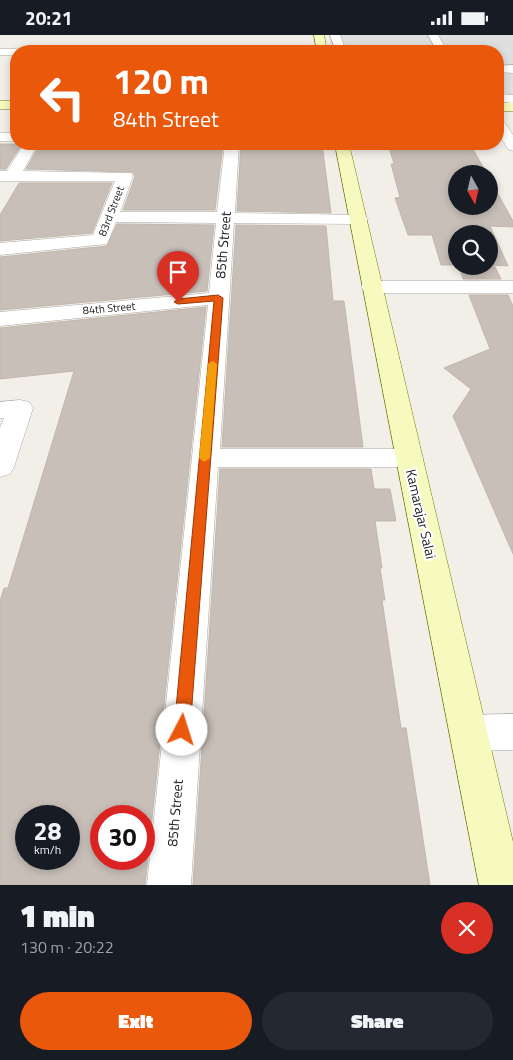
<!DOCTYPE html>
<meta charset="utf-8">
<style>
:root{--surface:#171b24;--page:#242831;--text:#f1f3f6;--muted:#9ea1a6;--accent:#ea580c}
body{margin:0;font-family:"Titillium Web",sans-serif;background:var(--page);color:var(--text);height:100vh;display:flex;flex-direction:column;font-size:19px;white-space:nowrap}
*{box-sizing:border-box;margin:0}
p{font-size:16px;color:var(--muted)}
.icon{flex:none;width:28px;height:28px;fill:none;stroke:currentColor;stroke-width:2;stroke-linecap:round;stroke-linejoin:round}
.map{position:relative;height:850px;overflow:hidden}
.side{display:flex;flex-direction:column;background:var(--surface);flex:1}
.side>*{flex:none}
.guide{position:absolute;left:10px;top:10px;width:494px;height:105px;border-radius:20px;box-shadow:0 2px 8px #0003;background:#ea580c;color:#fff;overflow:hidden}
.needle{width:32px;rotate:172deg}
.fabs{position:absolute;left:448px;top:130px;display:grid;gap:10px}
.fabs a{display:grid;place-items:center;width:50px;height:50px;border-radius:50%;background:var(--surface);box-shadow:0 2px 8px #0003;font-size:25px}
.speed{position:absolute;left:15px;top:770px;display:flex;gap:10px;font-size:25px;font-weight:700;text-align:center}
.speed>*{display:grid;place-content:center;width:65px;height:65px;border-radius:50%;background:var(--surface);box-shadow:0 2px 8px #0003;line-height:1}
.speed small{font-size:12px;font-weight:400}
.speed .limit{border:8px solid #d22;background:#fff;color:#111}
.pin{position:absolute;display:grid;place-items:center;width:42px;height:42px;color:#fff;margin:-51px -21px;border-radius:50% 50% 50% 0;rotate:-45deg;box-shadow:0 0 5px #0007}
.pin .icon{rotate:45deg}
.me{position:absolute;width:55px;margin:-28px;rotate:5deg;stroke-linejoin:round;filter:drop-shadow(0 0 4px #0008)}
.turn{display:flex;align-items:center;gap:18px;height:105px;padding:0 20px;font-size:22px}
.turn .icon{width:65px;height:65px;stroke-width:2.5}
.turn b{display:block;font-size:35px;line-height:42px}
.round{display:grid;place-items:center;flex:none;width:52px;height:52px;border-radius:26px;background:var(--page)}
.overview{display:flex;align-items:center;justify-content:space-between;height:85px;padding:0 20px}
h1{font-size:30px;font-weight:800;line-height:38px}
.button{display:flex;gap:10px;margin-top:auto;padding:10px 20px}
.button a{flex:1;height:58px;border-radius:30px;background:var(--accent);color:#fff;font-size:20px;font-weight:800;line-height:58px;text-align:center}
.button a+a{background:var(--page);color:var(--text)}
.status{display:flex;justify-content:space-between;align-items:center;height:35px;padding:0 25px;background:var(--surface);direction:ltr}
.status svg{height:14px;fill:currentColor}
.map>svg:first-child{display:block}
</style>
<div class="status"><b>20:21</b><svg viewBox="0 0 49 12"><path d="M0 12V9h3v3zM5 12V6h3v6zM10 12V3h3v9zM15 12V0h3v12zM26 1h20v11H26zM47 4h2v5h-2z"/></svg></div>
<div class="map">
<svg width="513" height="850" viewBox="0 0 513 850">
<rect width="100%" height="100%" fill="#f2efe9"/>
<!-- residential -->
<path fill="#e0dfdf" d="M329,0h184v67h-15v-51h-166z"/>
<!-- building -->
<path fill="#c7bfb8" stroke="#c4b6ab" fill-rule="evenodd" d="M0,109h22l-16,25h-6z
M40,109h183l-8,66h-92l12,-33 -2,-5 -107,-3z
M241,109h81l9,69 -94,-2z
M388,109h82l17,30h-31v32h33v-28l24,43v6l-23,-1 18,40 -14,-1 7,14h-38l-4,-13h30v-32h-33v31h-15l-9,-30h-24l-13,-37 5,-1 -9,-33h3z
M19,148h93l-20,50 -92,8v-26z
M117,189l97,1 -7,66 -207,19v-53l107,-11z
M236,190l90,1 7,75h11l19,146h-141z
M469,260h39l5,11v248l-60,-138 18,-27 -27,-21 46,-19z
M206,272l-61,578h-145v-284l4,-13h4l66,-217 -74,8v-51zM26,781h43v43h-43zM101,781h43v43h-43z
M220,434h151l3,20h16l6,32h-21l7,47h-2l5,32h-3l19,128h5l24,157h-237z"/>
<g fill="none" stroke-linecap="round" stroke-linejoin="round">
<!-- street casing -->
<g stroke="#a9a9a9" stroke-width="1">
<path id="street" d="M330,0h10l6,16h-10z
M428,0h10l9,16h-10z
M0,14h16l5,2h-5v4h-16z
M513,30v8l-15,-1v-6z
M498,59l15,1v8l-15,-1z
M498,84l5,1 10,15v16l-5,-2 -10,-16z
M0,98h16v8h-16z
M24,109h14l-15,27 108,2 2,3 -13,36h97l8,-68h14l-4,69 130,2 3,4 -3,4 -6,1 -125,-1 -14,226h189l10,2 4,7 -4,7 -10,2h-191l-27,418h-44l61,-580 -208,21v-14l209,-19 7,-70 -100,-1 -9,22 -107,11v-12l93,-8 22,-54h-115v-10h7z
M371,246h142v12h-142l-7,-2 -3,-4 3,-4z
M20,365l9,2 4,6 -19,59 -4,7 -10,3v-49l4,-10h-4v-16z
M513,679v36l-44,1 -14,-5 -5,-13 5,-13 14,-5z"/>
</g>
<!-- secondary casing -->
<g stroke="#707d05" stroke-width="1">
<path id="secondary" d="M314,0h10l3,16h-10z
M0,66h16v8h-16z
M498,68h15v8h-15z
M335,109h14l164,698v43h-34z"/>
</g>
<!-- street -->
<use href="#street" fill="#fff" fill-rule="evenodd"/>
<!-- secondary -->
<use href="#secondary" fill="#f7fabf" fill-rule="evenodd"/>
</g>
<!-- route -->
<path fill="#ea580c" stroke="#983908" d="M218,260l5,3 -33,432 -2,5 -6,2 -6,-2 -2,-5 40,-429 -36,3 -4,-2 4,-3z"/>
<!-- slow -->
<path fill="#f59e0b" d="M213,326l4,3 -7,94 -6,4 -5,-4 9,-94z"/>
<g text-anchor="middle" stroke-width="4" stroke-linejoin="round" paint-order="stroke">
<!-- far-street labels -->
<g font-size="11" fill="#222" stroke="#fff">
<text transform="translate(111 176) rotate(-69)" y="4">83rd Street</text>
<text transform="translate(109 273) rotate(-5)" y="4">84th Street</text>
</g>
<!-- street labels -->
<g font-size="14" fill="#222" stroke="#fff">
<text transform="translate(223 210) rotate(-85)" y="5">85th Street</text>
<text transform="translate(421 479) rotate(77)" y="5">Kamarajar Salai</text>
<text transform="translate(175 778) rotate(-85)" y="5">85th Street</text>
</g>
</g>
</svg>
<div class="fabs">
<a><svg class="needle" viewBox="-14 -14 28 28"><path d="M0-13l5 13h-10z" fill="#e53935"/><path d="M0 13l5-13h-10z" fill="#9ea1a6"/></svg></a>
<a><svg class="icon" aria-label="search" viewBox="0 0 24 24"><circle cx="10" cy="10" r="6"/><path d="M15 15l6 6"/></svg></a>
</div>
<div class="speed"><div>28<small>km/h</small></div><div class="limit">30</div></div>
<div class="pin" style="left:178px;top:267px;background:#d93025"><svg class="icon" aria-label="arrive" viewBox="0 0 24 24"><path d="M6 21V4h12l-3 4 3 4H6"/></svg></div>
<svg class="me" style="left:182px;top:695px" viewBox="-20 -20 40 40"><circle r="19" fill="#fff"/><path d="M0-13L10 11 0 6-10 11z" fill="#ea580c"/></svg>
<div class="guide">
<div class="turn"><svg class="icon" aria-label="left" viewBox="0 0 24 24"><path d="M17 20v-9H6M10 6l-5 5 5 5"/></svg><div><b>120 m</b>84th Street</div></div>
</div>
</div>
<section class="side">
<div class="overview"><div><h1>1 min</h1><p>130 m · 20:22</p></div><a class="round" style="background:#d93025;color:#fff"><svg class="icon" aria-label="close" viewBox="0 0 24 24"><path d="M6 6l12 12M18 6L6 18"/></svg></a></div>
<div class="button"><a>Exit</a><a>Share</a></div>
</section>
